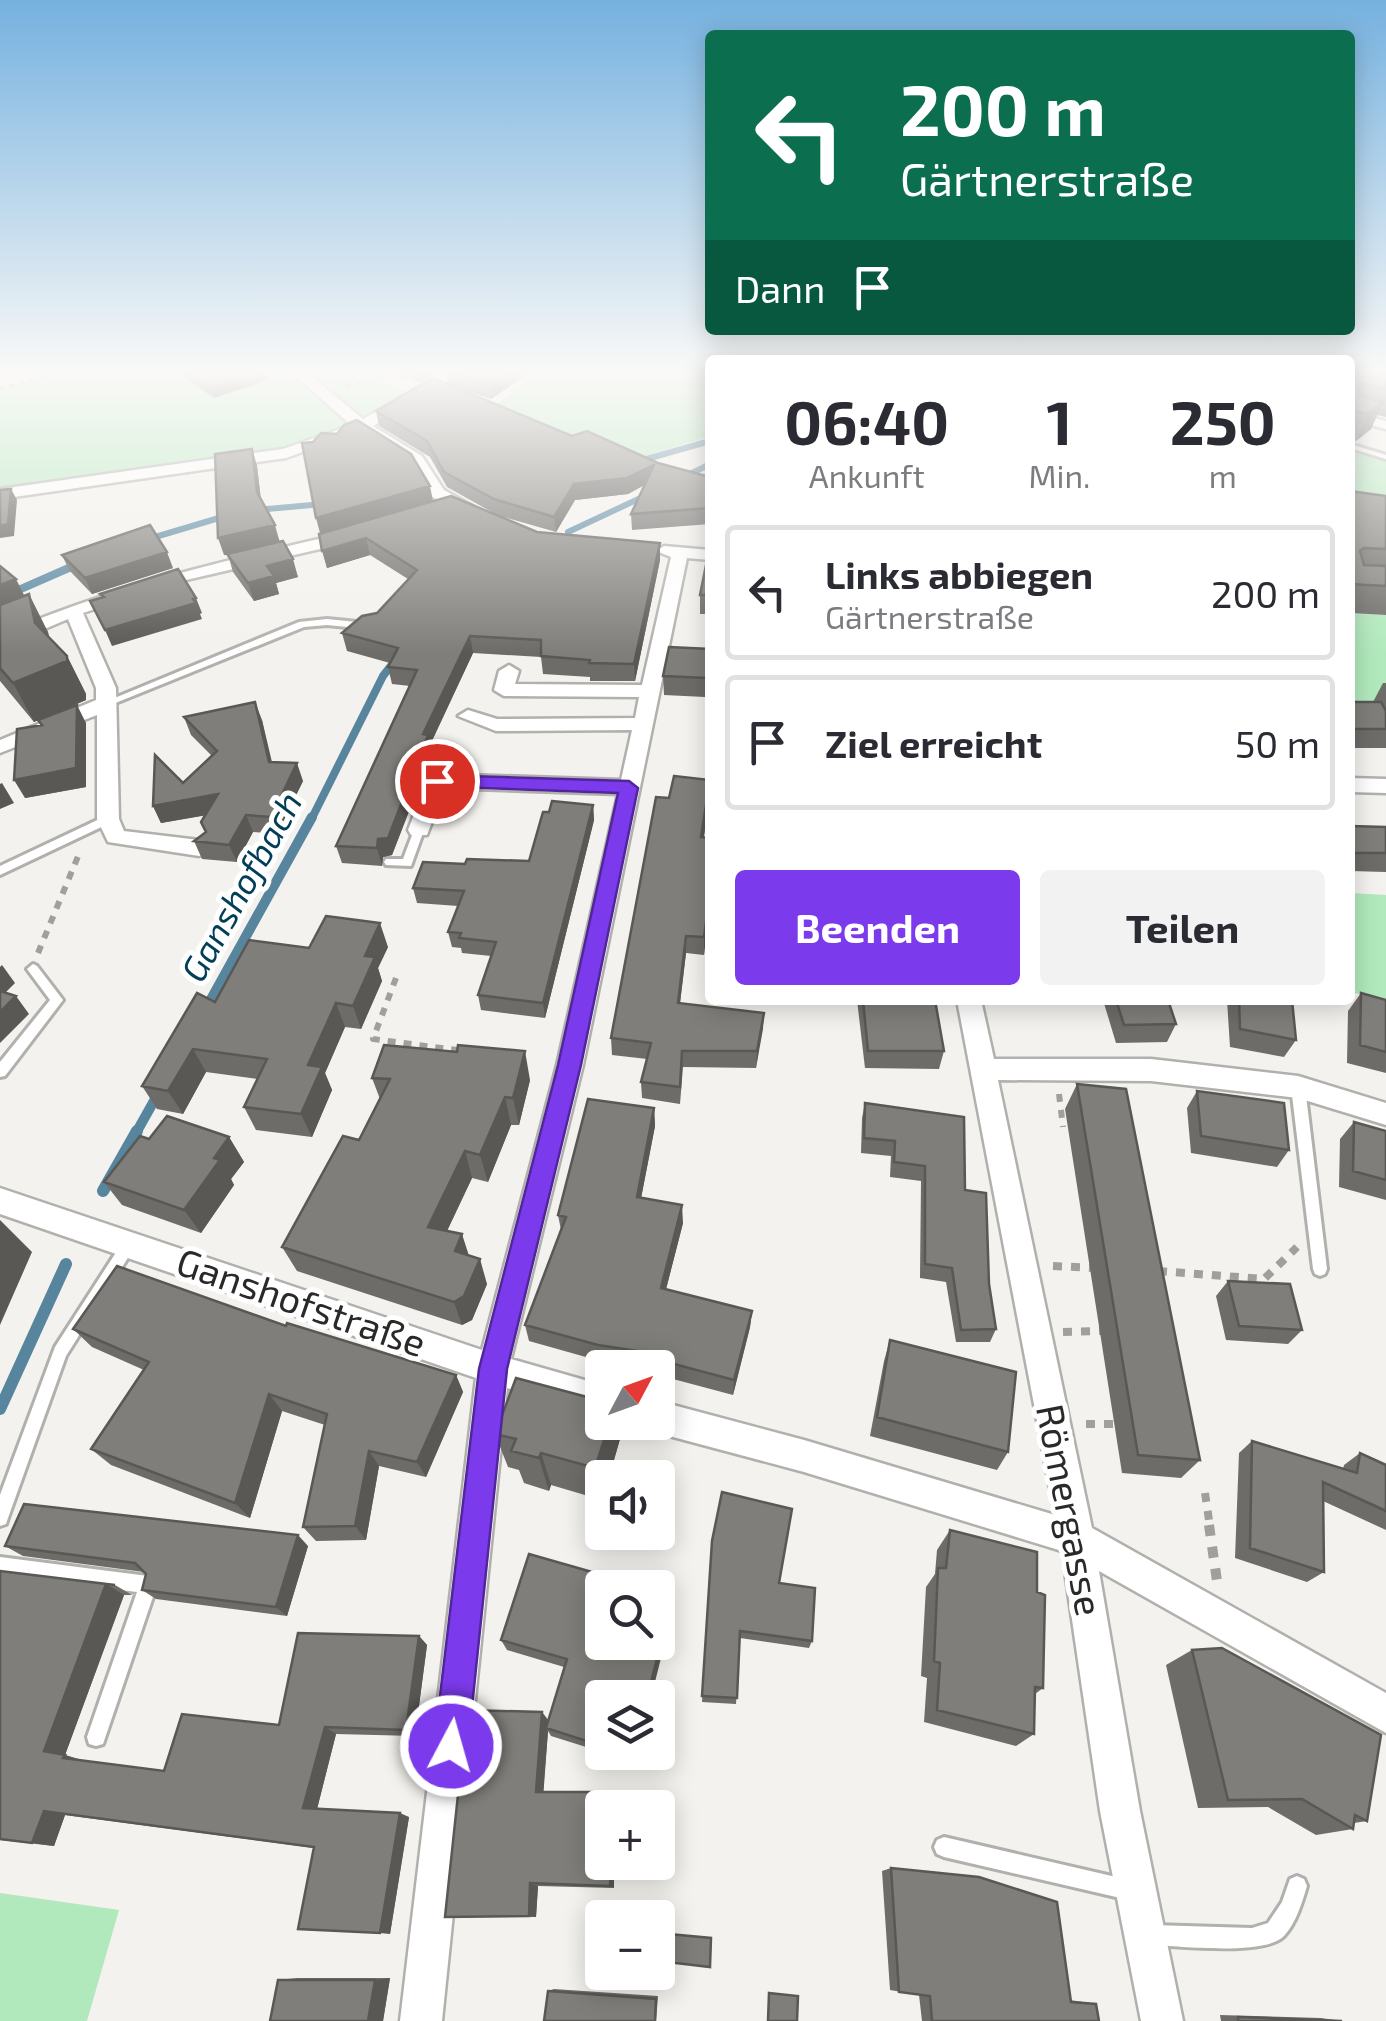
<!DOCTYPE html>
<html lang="de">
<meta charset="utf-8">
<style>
:root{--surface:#fff;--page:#f2f2f3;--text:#2b2b33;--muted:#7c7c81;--line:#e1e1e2;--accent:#7c3aed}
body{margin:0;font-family:"Exo 2",sans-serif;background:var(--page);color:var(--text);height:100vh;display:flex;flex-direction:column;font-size:38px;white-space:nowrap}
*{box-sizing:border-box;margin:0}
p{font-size:32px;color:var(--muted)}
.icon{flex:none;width:55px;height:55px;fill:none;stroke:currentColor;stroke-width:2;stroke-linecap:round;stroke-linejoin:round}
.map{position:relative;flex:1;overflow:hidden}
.details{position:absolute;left:705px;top:355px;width:650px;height:650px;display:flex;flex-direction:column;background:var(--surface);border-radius:10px;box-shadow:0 5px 25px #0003}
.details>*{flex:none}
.top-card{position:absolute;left:705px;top:30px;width:650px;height:305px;border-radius:10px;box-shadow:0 5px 25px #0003;background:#0b6e4f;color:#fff;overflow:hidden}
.needle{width:65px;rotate:49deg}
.tools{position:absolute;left:585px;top:1350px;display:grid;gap:20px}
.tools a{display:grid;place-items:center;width:90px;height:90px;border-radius:10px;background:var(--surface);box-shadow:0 5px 25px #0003;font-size:50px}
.pin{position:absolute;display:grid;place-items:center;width:85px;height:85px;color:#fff;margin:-42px;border:5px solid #fff;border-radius:50%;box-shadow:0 2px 10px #0007}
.me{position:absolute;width:110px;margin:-55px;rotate:6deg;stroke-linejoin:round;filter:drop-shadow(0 0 8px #0008)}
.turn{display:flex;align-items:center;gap:35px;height:210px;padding:0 30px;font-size:45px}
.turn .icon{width:130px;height:130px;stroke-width:2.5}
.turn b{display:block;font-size:70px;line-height:85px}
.then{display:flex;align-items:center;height:95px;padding:0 30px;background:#0003;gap:20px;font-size:38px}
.eta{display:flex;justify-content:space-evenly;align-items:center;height:170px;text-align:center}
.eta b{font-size:60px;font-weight:700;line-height:70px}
.cta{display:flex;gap:20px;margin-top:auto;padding:20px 30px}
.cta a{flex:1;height:115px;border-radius:10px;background:var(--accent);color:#fff;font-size:40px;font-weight:700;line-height:115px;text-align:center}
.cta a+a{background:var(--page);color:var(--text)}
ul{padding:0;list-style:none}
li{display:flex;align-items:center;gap:30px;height:135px;margin:0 20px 15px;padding:0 10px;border:5px solid var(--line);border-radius:10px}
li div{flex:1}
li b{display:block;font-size:38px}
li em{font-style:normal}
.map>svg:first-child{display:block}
</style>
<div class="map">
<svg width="1386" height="2021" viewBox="0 0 1386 2021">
<rect width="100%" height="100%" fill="#f3f2ee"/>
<!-- green -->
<path fill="#b1e9bc" d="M60,370h333l-16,12 32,9 -58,32 -67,27 -284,42v-104z
M544,370h166v66l-83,26 -131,-58z
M1350,450l36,10v50l-36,-2z
M1350,613l36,2v99l-36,7z
M1350,893l36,2v105l-36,-8z
M0,1893l119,17 -32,111h-87z"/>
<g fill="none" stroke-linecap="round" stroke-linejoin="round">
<!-- stream-far3 -->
<path stroke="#57859e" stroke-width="6" d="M636,462l74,-21
M682,478l28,-14
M256,510l67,-6
M568,532l81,-38
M145,540l84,-25
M66,570l11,-5"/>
<!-- stream-far2 -->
<path stroke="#57859e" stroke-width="8" d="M0,598l71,-31
M311,820l72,-144 14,-18"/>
<!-- stream-far1 -->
<path stroke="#57859e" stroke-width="10" d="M204,1012l108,-195
M136,1133l23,-41"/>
<!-- stream -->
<path stroke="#57859e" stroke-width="12" d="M103,1191l34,-60
M0,1409l66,-145"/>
<!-- service casing -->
<g stroke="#b1b0ac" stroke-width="6">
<path id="service" d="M1350,444l36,11v4l-36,-11z
M327,619l40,4 5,3 -5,3 -40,-4 -23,2 -196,79 -3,1 -5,-3 199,-82z
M108,815l5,4 -1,3 -112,53v-9z
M419,826l5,4 -13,36 -25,-1 -2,-3 2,-3h17l11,-29z
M33,964l4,2 26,34 -58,76 -5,1v-15l50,-62 -23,-31z
M1298,1082l5,1 2,4 22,182 -2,5 -5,2 -5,-2 -2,-5 -22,-182 2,-4z
M129,1238l5,2 2,5 -70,111 -58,162 -2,6 -6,2v-31l55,-148 69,-107z
M0,1557l148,19 6,3 3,6 -54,159 -7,2 -7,-2 -2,-7 50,-145 -137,-17z
M944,1837l185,43 7,3 3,7 -3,7 -7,3 -185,-43 -7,-3 -3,-7 3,-7z
M1297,1876l7,3 3,7c-5,17 -11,37 -23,50 -19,20 -104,10 -132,9l-7,-3 -3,-7 3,-7 7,-3 100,3 16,-5 14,-21 8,-23z"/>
</g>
<!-- minor casing -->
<g stroke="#b1b0ac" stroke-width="5">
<path id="minor" d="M289,370h15l59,49 86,-49h17l-93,56 49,30 22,34 37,21v6h-12l-38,-21 -20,-33 -50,-32 -75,27 -286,41v-10l283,-40 68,-24z
M1350,412l36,9v8l-36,-9z
M353,531l6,1v8l-186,43 -90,30 33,75 3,131 5,12 75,9 8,3 3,5 -3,5 -8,3 -91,-14 -11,-23v-104l-97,38v-13l96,-40v-12l-28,-69 -68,29v-13c114,-50 232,-76 353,-104z
M664,546l46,4v10l-23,-2 -104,507 -72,294 91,26v32l-95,-29 -65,633h-42l76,-643 -476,-164v-26l482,162 75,-285 61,-271 -173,-6 -18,47h-16l-3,-5 19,-49 10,-7 184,6 11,-50 -136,1 -38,-15 10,-6 29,9 138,-1 4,-21 -135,-1 -10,-6 5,-19 10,-6 10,6 -4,13 127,1 29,-128 -15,-6z
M1350,778l36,1v14l-36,-1z
M957,1000h24l13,59h157l147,17 88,27v22l-88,-27 -147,-17 -153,-1 94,448 294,165v40l-287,-162 41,240 43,210h-42l-41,-210 -38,-260 -258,-79 -146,-39 -11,-5 -3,-6h14v-21l146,39 251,75z"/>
</g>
<!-- path-far3 -->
<path stroke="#a09f9c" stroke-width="4" stroke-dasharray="5 5" stroke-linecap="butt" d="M346,387l29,-11
M0,389l64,-19"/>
<!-- path-far2 -->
<path stroke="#a09f9c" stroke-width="6" stroke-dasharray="8 8" stroke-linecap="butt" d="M38,953l41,-99
M396,978l-23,61 91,12
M1059,1094l4,33"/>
<!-- path-far1 -->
<path stroke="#a09f9c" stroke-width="8" stroke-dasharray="9 9" stroke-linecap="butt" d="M1053,1266l42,2
M1158,1271l106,8 33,-32
M1063,1332l38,-1
M1086,1424h29
M1205,1493l5,34"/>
<!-- path -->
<path stroke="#a09f9c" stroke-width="10" stroke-dasharray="11 11" stroke-linecap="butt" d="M1209,1525l8,56"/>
<!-- service -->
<use href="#service" fill="#fff" fill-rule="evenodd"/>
<!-- minor -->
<use href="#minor" fill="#fff" fill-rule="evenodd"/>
</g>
<!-- wall -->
<path fill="#6d6c69" d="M173,370h89l4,2 2,8 -54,18z
M396,370h46l-22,12 -23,-7z
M446,370h87l-42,29 -36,-12 117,49 86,27 52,14v47l-78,6 -1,-16 13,-29 -16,9 -53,6 -19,32 -59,-17 -50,-28 -17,-30 -51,-31 -3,-15 72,-27z
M1350,370h36v47l-9,-2 -6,14 -15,12 -6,-2z
M252,449l5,17 4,34 19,42 18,35 -22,6 3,11 -25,7 -21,-29 -5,-17h-4z
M1350,491l36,5v119l-36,-2z
M537,532l123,11v17l-25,121h-45v-4l-47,-3 -2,-17 -68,-4 -43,92 2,7 -40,103 -9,2 -1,9 -40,-3 -6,-17 74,-160 -18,-2 -4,-17 2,-4 -43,-12 -5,-18 35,-20 31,-34 -38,-24 -43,13 -8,-34z
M710,545v69h-10v-19z
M62,555l111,13 -81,26 -23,-24z
M0,566l24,30 24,36 1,5 18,19 19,38v6l-35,15 35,8v64l-61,11 16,-73 -3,-5 -4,2 -34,-41z
M710,649l-5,48 -41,-2 -1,-19z
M1383,683h3v65h-36v-46h23z
M184,717l78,3 9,42 32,19 -26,53 -24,-2 -16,30 -35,-3 -8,-18 12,-9 -1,-17 -44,8 -8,-17 30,-23 29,-27 -21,-21z
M710,797l-6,40 6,1 -6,117 -18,-2 -6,50 84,10 -8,55 -73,-1 -3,37 -38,-6 -1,-16 6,-23 -35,-4 -1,-17 58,-240z
M593,805l1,15 -49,198 -64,-8 -3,-15 13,-39 -29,-3 -1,-5 -9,-1 -4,-15 10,-26 -41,-3 -4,-15 52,-24 64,-3 20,-49z
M1350,826l36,1v45l-36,-1z
M388,947l-10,21 4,13 -21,48 -16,-2 -20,46 7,17 -20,47 -56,-7 -12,-23 13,-28 -51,-7 -23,42 -26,-5 -15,-23 73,-84 94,-54z
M1361,993l25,7v73l-39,-10 1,-52z
M857,1000h78l9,51 -5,18 -74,-1z
M1103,1000h65l8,24 -9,18 -51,1z
M1227,1000h65l4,40 -12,17 -54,-10z
M372,1078l158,2 -11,45h-8l-23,57 -16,-4 -25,53 22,25 18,28 -15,36 -10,5 -165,-54 -15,-24 77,-107 21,-41z
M1077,1084l123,376 -19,18 -59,-5 -57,-364z
M1197,1091l92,59 -12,17 -86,-14 -4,-45z
M865,1103l100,87 24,94 7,45 -6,13h-34l-10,-60 -26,-4 1,-97 -31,-4 1,-21 -30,-3 1,-35z
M654,1108l1,18 -14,72 42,25 -17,66 86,22 -2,16 -17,68 -75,-20v-7h-14l-44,-7 -71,-20 -4,-16 36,-95 -3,-15z
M1354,1122l32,9v69l-47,-13 1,-48z
M229,1137l15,25 -13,17 3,6 -33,48 -79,-28 -18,-23 45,-43z
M1228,1281l74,49 -14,14 -62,-4 -10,-44z
M286,1326l170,49 7,17 -37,85 -47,-11 -13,74 -50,1 -13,-14 22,-102 -43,-14 -32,107 -139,-53 -20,-16 53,-79 -52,-23 -19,-18z
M890,1340l118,112 -11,18 -127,-34 14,-75z
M495,1434l125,5 -18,61 -51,-15 -2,6 -25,-8 -5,-13 -11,-3z
M1252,1441l91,28 1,-4 16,-12 26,12v65l-63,-29 1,71 -17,10 -72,-24 4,-105z
M950,1530l87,62 6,96 -8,6 -1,40 -18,12 -92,-24 3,-44 -6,-2 5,-89 9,-13 2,-24z
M712,1541l67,42 33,58 -3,7 -69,-10 -4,66 -34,-2z
M5,1546h303l-21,70 -131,-17 -14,-9 4,-16 -2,-2 -121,-16z
M0,1571l115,14 17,10h-8l-59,160 19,6 80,10 115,-46 140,-89 8,9 -12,91 -79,-2 -19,75 92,8 -19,117 -76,-86 -249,-33 -11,31 -54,-6z
M673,1595l1,11 -72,92v54l-51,-16 -3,-5 -5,61h70l3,6 -14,64h12v26l-76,-2 -2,31h-91l103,-196 16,-54 -57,-17 -6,-10z
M1192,1650l175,171 -13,2 -1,6 -37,6 -48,-28 -70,1 -32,-143z
M603,1752h22l-2,7z
M891,1868l179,132 26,4 3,17h-177l-3,-26 -29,-5 -8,-119z
M297,1978h93l-7,43h-113l8,-41z
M554,1989l104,7 -2,25h-112l4,-30z
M1220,2015l101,3 21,3h-121z"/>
<!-- shaded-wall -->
<path fill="#595855" d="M418,370h24l-22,12z
M510,370h23l-42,29 -2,-15z
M266,372l2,8 -54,18 -3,-9z
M1383,402l-12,27 -15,12 12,-27z
M252,449l5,17 5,44 -5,-18z
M654,465v15l-26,14 -53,6 -19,32 -2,-15 20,-33z
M430,486l3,15 -113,32 -4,-15z
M11,489l6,11 -3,36 -14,2v-12z
M275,525l5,18 -56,12 -6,-17z
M366,538l4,17 -43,13 -5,-17z
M660,543v17l-25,121 -1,-17z
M167,552l6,16 -81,26 -7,-16z
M293,559l5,18 -22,6 3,11 -25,7 -6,-18 19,-17z
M16,579l17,34 -4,-19 19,38 6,30 -54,-30v-47z
M196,598l6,15 -2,1 2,5 -90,27 -7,-16z
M470,636l3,17 -43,92 2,7 -40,103 -9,2 -1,9 -5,-18 1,-9 45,-105z
M710,654v18l-5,25 1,-19z
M67,656l19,38v6l-52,22 -21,-39z
M255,702l7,18 14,59 -7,-17z
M77,705l9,18v64l-61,11 -11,-18z
M297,763l6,18 -26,53 -6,-17z
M710,780v17l-9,57v-17z
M2,783l12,20 -14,6v-25z
M218,794l7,18 -64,11 -8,-17z
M593,805l1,15 -49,198 -2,-15z
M246,815l7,17 -16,30 -8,-17z
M710,893v15l-6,47v-18z
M380,923l8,24 -10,21 4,13 -21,48 -8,-23 12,-50z
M686,936v17l-8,67v-17z
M2,965l13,18 -15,15v-31z
M16,996l13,18 -29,29v-31z
M336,1003l9,24 -20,46 7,17 -20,47 -11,-23 7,-49z
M764,1013l-1,16 -7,39 1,-17z
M193,1049l13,23 -23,42 -15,-23z
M525,1051l5,29 -11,45 -6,-27z
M505,1097l6,28 -23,57 -8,-27z
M654,1108l1,18 -17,88 -1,-17z
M229,1137l15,25 -13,17 3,6 -33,48 -17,-23 30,-52z
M465,1151l7,27 -35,74 -9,-25z
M682,1205l1,18 -21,82 -1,-17z
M0,1220l32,32 -32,73z
M462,1234l8,25 -15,-8z
M480,1259l7,25 -15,36 -10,5 -8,-23z
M752,1311l-2,16 -17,68 1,-15z
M456,1375l7,17 -37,85 -9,-15z
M269,1394l13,17 -32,107 -15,-15z
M610,1422h8l2,17 -11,39h-7v22l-7,-32z
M369,1451l10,15 -13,74 -11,-14z
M541,1453l10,32 -2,6 -10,-33z
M298,1535l10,11 -21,70 -11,-9z
M106,1584l18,11 -59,160 20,6 -22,-3 -19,-7z
M673,1595l1,11 -23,92h-4z
M419,1636l8,9 -12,91 -9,-6z
M542,1712l7,9 -3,7 2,3 -5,68 -7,-7z
M325,1727l11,7 -20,79 -13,-5z
M613,1792l3,6v10h-4z
M44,1811l21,4 -11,31 -22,-3z
M400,1813l9,4 -19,117 -10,-1z
M611,1862h3v26l-4,-2z
M530,1883l8,3 -2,31 -7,-1z
M390,1978l-7,43h-15l7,-41z"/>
<!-- building -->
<path fill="#7f7e7a" stroke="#595855" stroke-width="2.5" d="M182,370h80l4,2 -55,17z
M446,370h64l-21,14z
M1350,370h8v5l28,7v6l-27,-5v13l24,6 -15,12 -18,-4z
M433,378l139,58 15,-5 71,32 52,14v31l-79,6 23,-49 -27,13 -53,6 -20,33 -60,-18 -50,-27 -17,-31 -51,-30z
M357,420l54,34 19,32 -114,32 -14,-75 11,-1 8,-9 16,1 7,-9z
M252,449l5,43 18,33 -57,13 -3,-84z
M11,489l-3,35 -8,2v-36z
M1350,491l36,5v53l-22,-1 -4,3 4,14 22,1v20l-36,-2z
M451,496l86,36 123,11 -26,121 -45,-1 1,-3 -49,-4v-16l-71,-4 -47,98 5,1 -40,103 -10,1 -1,9 -41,-2 81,-176 -29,-3 10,-19 -56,-15 20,-17 15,-3 40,-43 -51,-32 -44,13 -3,-17z
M150,525l17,27 -82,26 -23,-23z
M283,541l10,18 -26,7 7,10 -26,7 -21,-29z
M710,545v50h-10z
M0,566l16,13 -16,6z
M178,569l18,29 -3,1 3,4 -91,27 -15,-29 14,-4 -4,-3z
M29,594l6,29 32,33v5l-54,22 -13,-15v-63z
M669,647l41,2 -4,29 -43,-2z
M255,702l14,60 28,1 -26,54 -25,-2 -17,30 -35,-4 12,-9 -5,-10 17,-28 -65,12 2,-51 28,28 34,-32 -33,-34z
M1350,702h31l5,9v18h-36z
M77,705l-1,63 -62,12 3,-51 25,-4 -4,-5z
M674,776l36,4 -9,57 9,1v55l-6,44 -18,-1 -8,67 86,10 -7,38h-75l-2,36 -39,-5 10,-39 -40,-5 45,-241 13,1z
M552,801l41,4 -50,198 -65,-8 18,-53 -37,-4 2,-5 -13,-1 16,-41 -51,-3 10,-26 42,2 2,-5 62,2 14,-49h6z
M1350,826l36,1v26h-36z
M326,916l54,7 -15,33 10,1 -22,49 -17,-3 -28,62 14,2 -21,47 -57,-7 23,-48 -74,-10 -25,42 -26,-5 55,-93 18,9 34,-62 60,8z
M0,991l16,5 -16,16z
M1361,993l25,7v52l-26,-7z
M863,1000h72l9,51h-76z
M1116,1000h52l8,24 -52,1z
M1239,1000h53l4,40 -56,-11z
M384,1045l73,7 1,-7 67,6 -12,47 -8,-1 -25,58 -15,-4 -37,76 34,7 -7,17 25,8 -16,37 -10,6 -172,-55 61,-111 16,4 31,-61 -18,-1z
M1077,1084l49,5 74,371 -62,-5z
M1197,1091l87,12 5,47 -88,-14z
M588,1099l66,9 -17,89 45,8 -21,83 91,23 -18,69 -79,-21 2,-5 -59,-9 -73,-20 41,-108 -8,-2z
M865,1103l99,14 1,73 21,3 3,91 7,45 -35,1 -9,-62 -27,-4v-98l-31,-4 1,-21 -31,-3z
M167,1116l62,21 -15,21 6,2 -36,50 -80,-28 36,-46 9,3z
M1354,1122l32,9v49l-33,-9z
M117,1266l169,60 1,-3 169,52 -39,87 -48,-11 -14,75 -52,1 24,-113 -58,-20 -34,109 -144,-54 58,-87 -76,-33z
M1228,1281l62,3 12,46 -63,-4z
M890,1340l126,32 -8,80 -131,-35z
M516,1378l86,23v21h8l-15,46 -54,-15 -2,5 -28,-7 5,-12 -21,-5z
M1252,1441l105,32 3,-20 26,12v46l-63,-29 1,90 -74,-24z
M722,1492l70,17 -13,74 36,5 -3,53 -72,-10 -3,67 -35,-2 10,-155z
M24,1504l274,31 -22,72 -134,-17 4,-16 -11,-11 -130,-17z
M950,1530l87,22v40l8,3 -2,93 -8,-1 -1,47 -97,-24 3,-47 -6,-2 4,-93h8z
M529,1554l119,34h-46v54h56v-52l15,5 -26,103h-45v48l-56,-18 21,-69 -66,-19z
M0,1571l115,14 -9,-1 -62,167 21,4 -2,3 101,13 18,-57 97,11 19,-92 121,3 -13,94 -81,-3 -22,81 97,5 -20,120 -82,-4 16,-82 -270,-36 -12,32 -32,-4z
M1222,1648l159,87 -14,86 -12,-6 -2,14 -51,-30 -74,1 -36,-150z
M467,1710l75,2 -6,80h77l-1,16h-10v54h9l-1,24 -80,-3 -1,33 -84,1z
M891,1868l88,9 78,25 14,100 25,2 3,17h-167l-2,-25 -31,-4z
M658,1933l53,5 -1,29 -52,-6z
M278,1980h97l-7,41h-98z
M548,1991l108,8 -1,22h-111z
M769,1993l29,3 -1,25h-29z
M1238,2017l104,4h-104z"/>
<!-- sky -->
<linearGradient id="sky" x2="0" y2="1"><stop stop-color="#75b1df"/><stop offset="0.57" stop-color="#faf9f7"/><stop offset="1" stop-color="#faf9f7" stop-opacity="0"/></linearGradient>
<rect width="1386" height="653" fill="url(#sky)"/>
<!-- route -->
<path fill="#7c3aed" stroke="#51269a" stroke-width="2.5" d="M437,775l192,6 9,7 -57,277 -74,304 -39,377 -5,13 -12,5 -12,-5 -5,-13 45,-377 79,-304 60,-272 -188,-7 -3,-5z"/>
<g text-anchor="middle" stroke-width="10" stroke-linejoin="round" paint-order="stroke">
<!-- water labels -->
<g font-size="35" font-style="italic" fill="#033e57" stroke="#fff">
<text transform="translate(242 887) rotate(-61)" y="12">Ganshofbach</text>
</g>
<!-- near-street labels -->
<g font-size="38" fill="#2a2928" stroke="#fff">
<text transform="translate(301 1303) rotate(19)" y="13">Ganshofstraße</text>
<text transform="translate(1069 1510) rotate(79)" y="13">Römergasse</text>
</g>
</g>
</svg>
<div class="tools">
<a><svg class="needle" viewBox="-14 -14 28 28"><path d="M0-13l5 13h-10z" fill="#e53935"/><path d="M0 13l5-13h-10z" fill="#7c7c81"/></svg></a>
<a><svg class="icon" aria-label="sound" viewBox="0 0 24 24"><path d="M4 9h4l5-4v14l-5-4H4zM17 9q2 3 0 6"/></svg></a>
<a><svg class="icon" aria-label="search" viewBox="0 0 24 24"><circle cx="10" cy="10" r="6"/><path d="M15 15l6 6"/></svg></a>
<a><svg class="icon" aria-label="layers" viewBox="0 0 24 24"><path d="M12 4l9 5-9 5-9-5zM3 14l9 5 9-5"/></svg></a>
<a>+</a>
<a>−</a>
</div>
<div class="pin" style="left:437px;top:781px;background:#d93025"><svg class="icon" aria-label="arrive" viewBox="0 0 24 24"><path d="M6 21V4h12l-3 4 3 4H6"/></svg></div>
<svg class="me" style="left:451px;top:1746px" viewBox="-20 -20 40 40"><circle r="17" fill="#7c3aed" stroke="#fff" stroke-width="3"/><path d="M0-11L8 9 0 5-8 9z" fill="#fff"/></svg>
<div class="top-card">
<div class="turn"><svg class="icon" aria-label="left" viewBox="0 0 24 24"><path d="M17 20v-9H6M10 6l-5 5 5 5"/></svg><div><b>200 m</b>Gärtnerstraße</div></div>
<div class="then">Dann<svg class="icon" aria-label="arrive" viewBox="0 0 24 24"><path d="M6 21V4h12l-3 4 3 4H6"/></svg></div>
</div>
<section class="details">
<div class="eta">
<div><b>06:40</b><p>Ankunft</p></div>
<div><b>1</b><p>Min.</p></div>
<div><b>250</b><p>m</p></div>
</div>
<ul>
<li><svg class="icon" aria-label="left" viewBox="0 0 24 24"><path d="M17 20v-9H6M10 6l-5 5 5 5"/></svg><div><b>Links abbiegen</b><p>Gärtnerstraße</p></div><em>200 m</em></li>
<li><svg class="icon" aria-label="arrive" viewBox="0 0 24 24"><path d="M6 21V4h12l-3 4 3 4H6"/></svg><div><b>Ziel erreicht</b></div><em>50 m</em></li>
</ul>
<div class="cta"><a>Beenden</a><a>Teilen</a></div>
</section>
</div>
